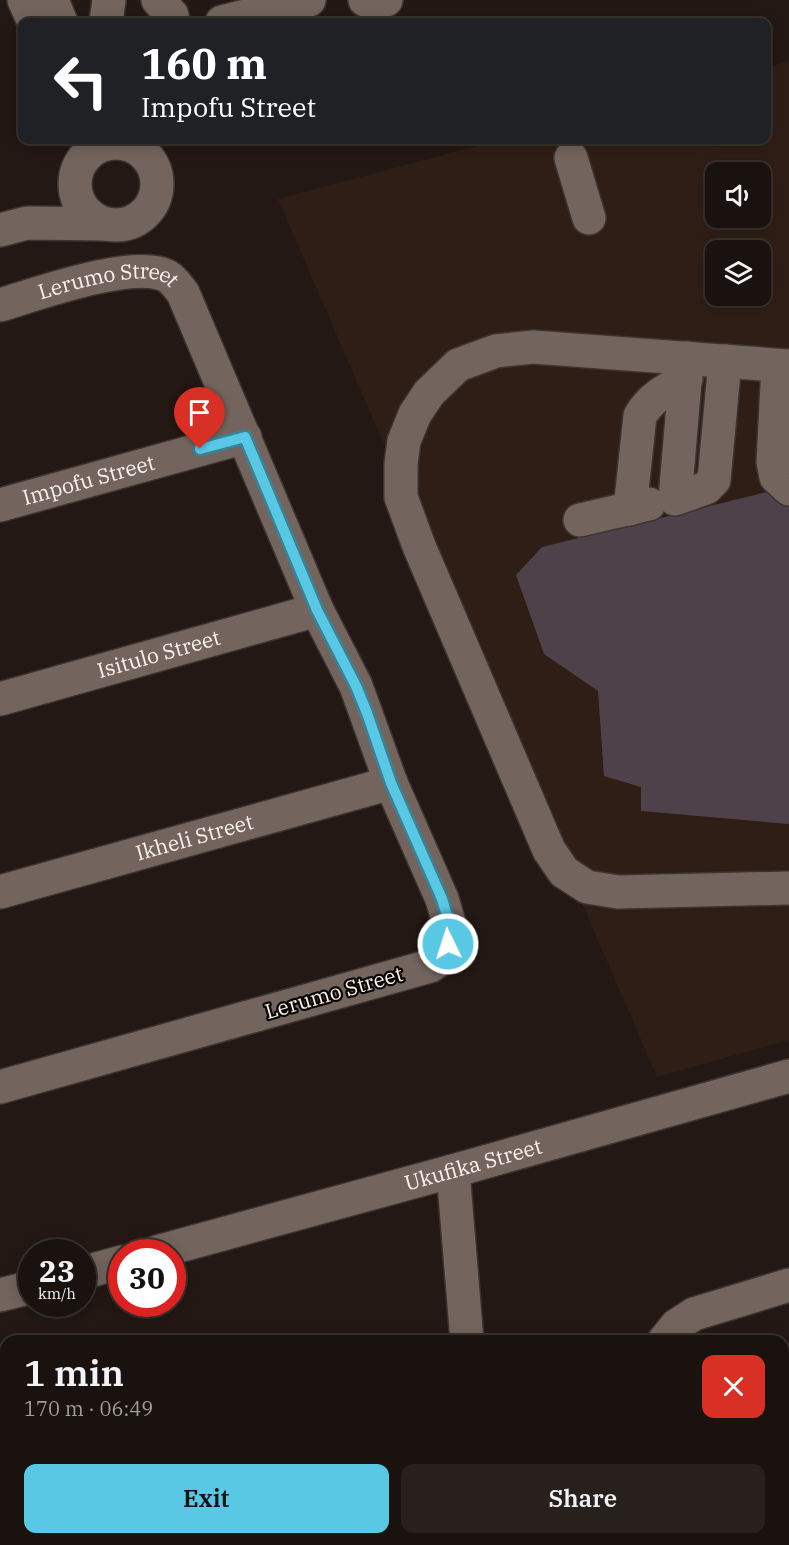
<!DOCTYPE html>
<meta charset="utf-8">
<style>
:root{--surface:#1a120e;--page:#27201c;--text:#f1f3f6;--muted:#9f9e9e;--line:#38322e;--accent:#59c8e5}
body{margin:0;font-family:"IBM Plex Serif",serif;background:var(--page);color:var(--text);height:100vh;display:flex;flex-direction:column;font-size:22px;white-space:nowrap}
*{box-sizing:border-box;margin:0}
p{font-size:20px;color:var(--muted)}
.icon{flex:none;width:33px;height:33px;fill:none;stroke:currentColor;stroke-width:2;stroke-linecap:round;stroke-linejoin:round}
.map{position:relative;flex:1;overflow:hidden}
.panel{position:absolute;left:0px;top:1335px;width:789px;height:210px;display:flex;flex-direction:column;background:var(--surface);border-radius:18px 18px 0 0;box-shadow:0 3px 15px #0003,0 0 0 2px var(--line)}
.panel>*{flex:none}
.top-card{position:absolute;left:18px;top:18px;width:753px;height:126px;border-radius:12px;box-shadow:0 3px 15px #0003,0 0 0 2px var(--line);background:#202124;color:#fff;overflow:hidden}
.buttons{position:absolute;left:705px;top:162px;display:grid;gap:12px}
.buttons a{display:grid;place-items:center;width:66px;height:66px;border-radius:12px;background:var(--surface);box-shadow:0 3px 15px #0003,0 0 0 2px var(--line);font-size:30px}
.speed{position:absolute;left:18px;top:1239px;display:flex;gap:12px;font-size:30px;font-weight:700;text-align:center}
.speed>*{display:grid;place-content:center;width:78px;height:78px;border-radius:50%;background:var(--surface);box-shadow:0 3px 15px #0003,0 0 0 2px var(--line);line-height:1}
.speed small{font-size:15px;font-weight:400}
.speed .limit{border:9px solid #d22;background:#fff;color:#111}
.pin{position:absolute;display:grid;place-items:center;width:51px;height:51px;color:#fff;margin:-62px -26px;border-radius:50% 50% 50% 0;rotate:-45deg;box-shadow:0 0 6px #0007}
.pin .icon{rotate:45deg}
.me{position:absolute;width:66px;margin:-33px;rotate:356deg;stroke-linejoin:round;filter:drop-shadow(0 0 4px #0008)}
.turn{display:flex;align-items:center;gap:21px;height:126px;padding:0 24px;font-size:27px}
.turn .icon{width:78px;height:78px;stroke-width:2.5}
.turn b{display:block;font-size:42px;line-height:51px}
.round{display:grid;place-items:center;flex:none;width:63px;height:63px;border-radius:12px;background:var(--page)}
.headline{display:flex;align-items:center;justify-content:space-between;height:102px;padding:0 24px}
h1{font-size:36px;font-weight:600;line-height:45px}
.action{display:flex;gap:12px;margin-top:auto;padding:12px 24px}
.action a{flex:1;height:69px;border-radius:12px;background:var(--accent);color:#111;font-size:24px;font-weight:600;line-height:69px;text-align:center}
.action a+a{background:var(--page);color:var(--text)}
.map>svg:first-child{display:block}
</style>
<div class="map">
<svg width="789" height="1545" viewBox="0 0 789 1545">
<rect width="100%" height="100%" fill="#231813"/>
<!-- built -->
<path fill="#2f1e16" fill-rule="evenodd" d="M789,61v979l-132,37 -379,-878 221,-59h267l1,-73zM716,172h44v46h-44zM716,250h44v46h-44z"/>
<!-- building -->
<path fill="#4e4149" d="M767,492l22,2v330l-148,-13v-24l-37,-11 -6,-85 -54,-37 -28,-79 26,-28z"/>
<g fill="none" stroke-linecap="round" stroke-linejoin="round">
<!-- minor casing -->
<g stroke="#3c3431" stroke-width="36">
<g id="minor">
<path d="M24,0l10,22"/>
<path d="M52,0l9,22"/>
<path d="M158,0l14,15 1,7"/>
<path d="M365,0l9,4 12,-4"/>
<path d="M106,22l3,-22"/>
<path d="M222,22l87,-22"/>
<circle cx="116" cy="184" r="41"/>
<path d="M571,158l18,60"/>
<path d="M0,230l27,-7 79,1"/>
<path id="s1" d="M0,305c37,-11 133,-46 167,-29 7,4 11,11 16,17l134,317 39,76 35,97 51,116 8,27 -1,18 -7,14 -12,8 -430,121"/>
<path d="M687,358l-12,141 31,-11 8,-8 11,-119"/>
<path d="M778,366l-5,96 3,15 13,12"/>
<path d="M789,366l-256,-19 -37,4 -38,14 -29,28 -14,21 -11,27 -3,23v33l18,49 130,304 15,22 23,15 31,5 171,-4"/>
<path id="s2" d="M0,505l245,-68"/>
<path d="M630,509l10,-93c10,-18 28,-28 46,-37"/>
<path d="M580,520l69,-16"/>
<path id="s3" d="M0,699l317,-89"/>
<path id="s4" d="M0,892l391,-109"/>
<path d="M453,1171l14,170"/>
<path id="s5" d="M157,1252l296,-81 336,-95"/>
<path d="M82,1273l40,-11"/>
<path d="M0,1295l32,-8"/>
<path d="M664,1341l13,-16 17,-11 95,-29"/>
<path d="M0,1498l6,-2"/>
<path d="M108,1539v6"/>
<path d="M292,1539v6"/>
<path d="M481,1539v6"/>
<path d="M668,1539v6"/>
</g>
</g>
<!-- minor -->
<use href="#minor" stroke="#73655e" stroke-width="33"/>
</g>
<g fill="none" stroke-linecap="round" stroke-linejoin="round">
<!-- route casing -->
<g stroke="#3a8295" stroke-width="15">
<path id="route" d="M200,449l45,-12 72,173 39,76 11,27 24,70 51,116 8,27 -2,18"/>
</g>
<!-- route -->
<use href="#route" stroke="#59c8e5" stroke-width="10"/>
</g>
<g text-anchor="middle" stroke-width="4.5" stroke-linejoin="round" paint-order="stroke">
<!-- street labels -->
<g font-size="21" fill="#faf2ee" stroke="#090504">
<text dy="7" stroke="none"><textPath href="#s1" startOffset="112">Lerumo Street</textPath></text>
<text dy="7" stroke="none"><textPath href="#s2" startOffset="92">Impofu Street</textPath></text>
<text dy="7" stroke="none"><textPath href="#s3" startOffset="165">Isitulo Street</textPath></text>
<text dy="7" stroke="none"><textPath href="#s4" startOffset="202">Ikheli Street</textPath></text>
<text transform="translate(334 993) rotate(-16)" y="7">Lerumo Street</text>
<text dy="7" stroke="none"><textPath href="#s5" startOffset="328">Ukufika Street</textPath></text>
</g>
</g>
</svg>
<div class="buttons">
<a><svg class="icon" aria-label="sound" viewBox="0 0 24 24"><path d="M4 9h4l5-4v14l-5-4H4zM17 9q2 3 0 6"/></svg></a>
<a><svg class="icon" aria-label="layers" viewBox="0 0 24 24"><path d="M12 4l9 5-9 5-9-5zM3 14l9 5 9-5"/></svg></a>
</div>
<div class="speed"><div>23<small>km/h</small></div><div class="limit">30</div></div>
<div class="pin" style="left:200px;top:449px;background:#d93025"><svg class="icon" aria-label="arrive" viewBox="0 0 24 24"><path d="M6 21V4h12l-3 4 3 4H6"/></svg></div>
<svg class="me" style="left:448px;top:944px" viewBox="-20 -20 40 40"><circle r="17" fill="#59c8e5" stroke="#fff" stroke-width="3"/><path d="M0-11L8 9 0 5-8 9z" fill="#fff"/></svg>
<div class="top-card">
<div class="turn"><svg class="icon" aria-label="left" viewBox="0 0 24 24"><path d="M17 20v-9H6M10 6l-5 5 5 5"/></svg><div><b>160 m</b>Impofu Street</div></div>
</div>
<section class="panel">
<div class="headline"><div><h1>1 min</h1><p>170 m · 06:49</p></div><a class="round" style="background:#d93025;color:#fff"><svg class="icon" aria-label="close" viewBox="0 0 24 24"><path d="M6 6l12 12M18 6L6 18"/></svg></a></div>
<div class="action"><a>Exit</a><a>Share</a></div>
</section>
</div>
